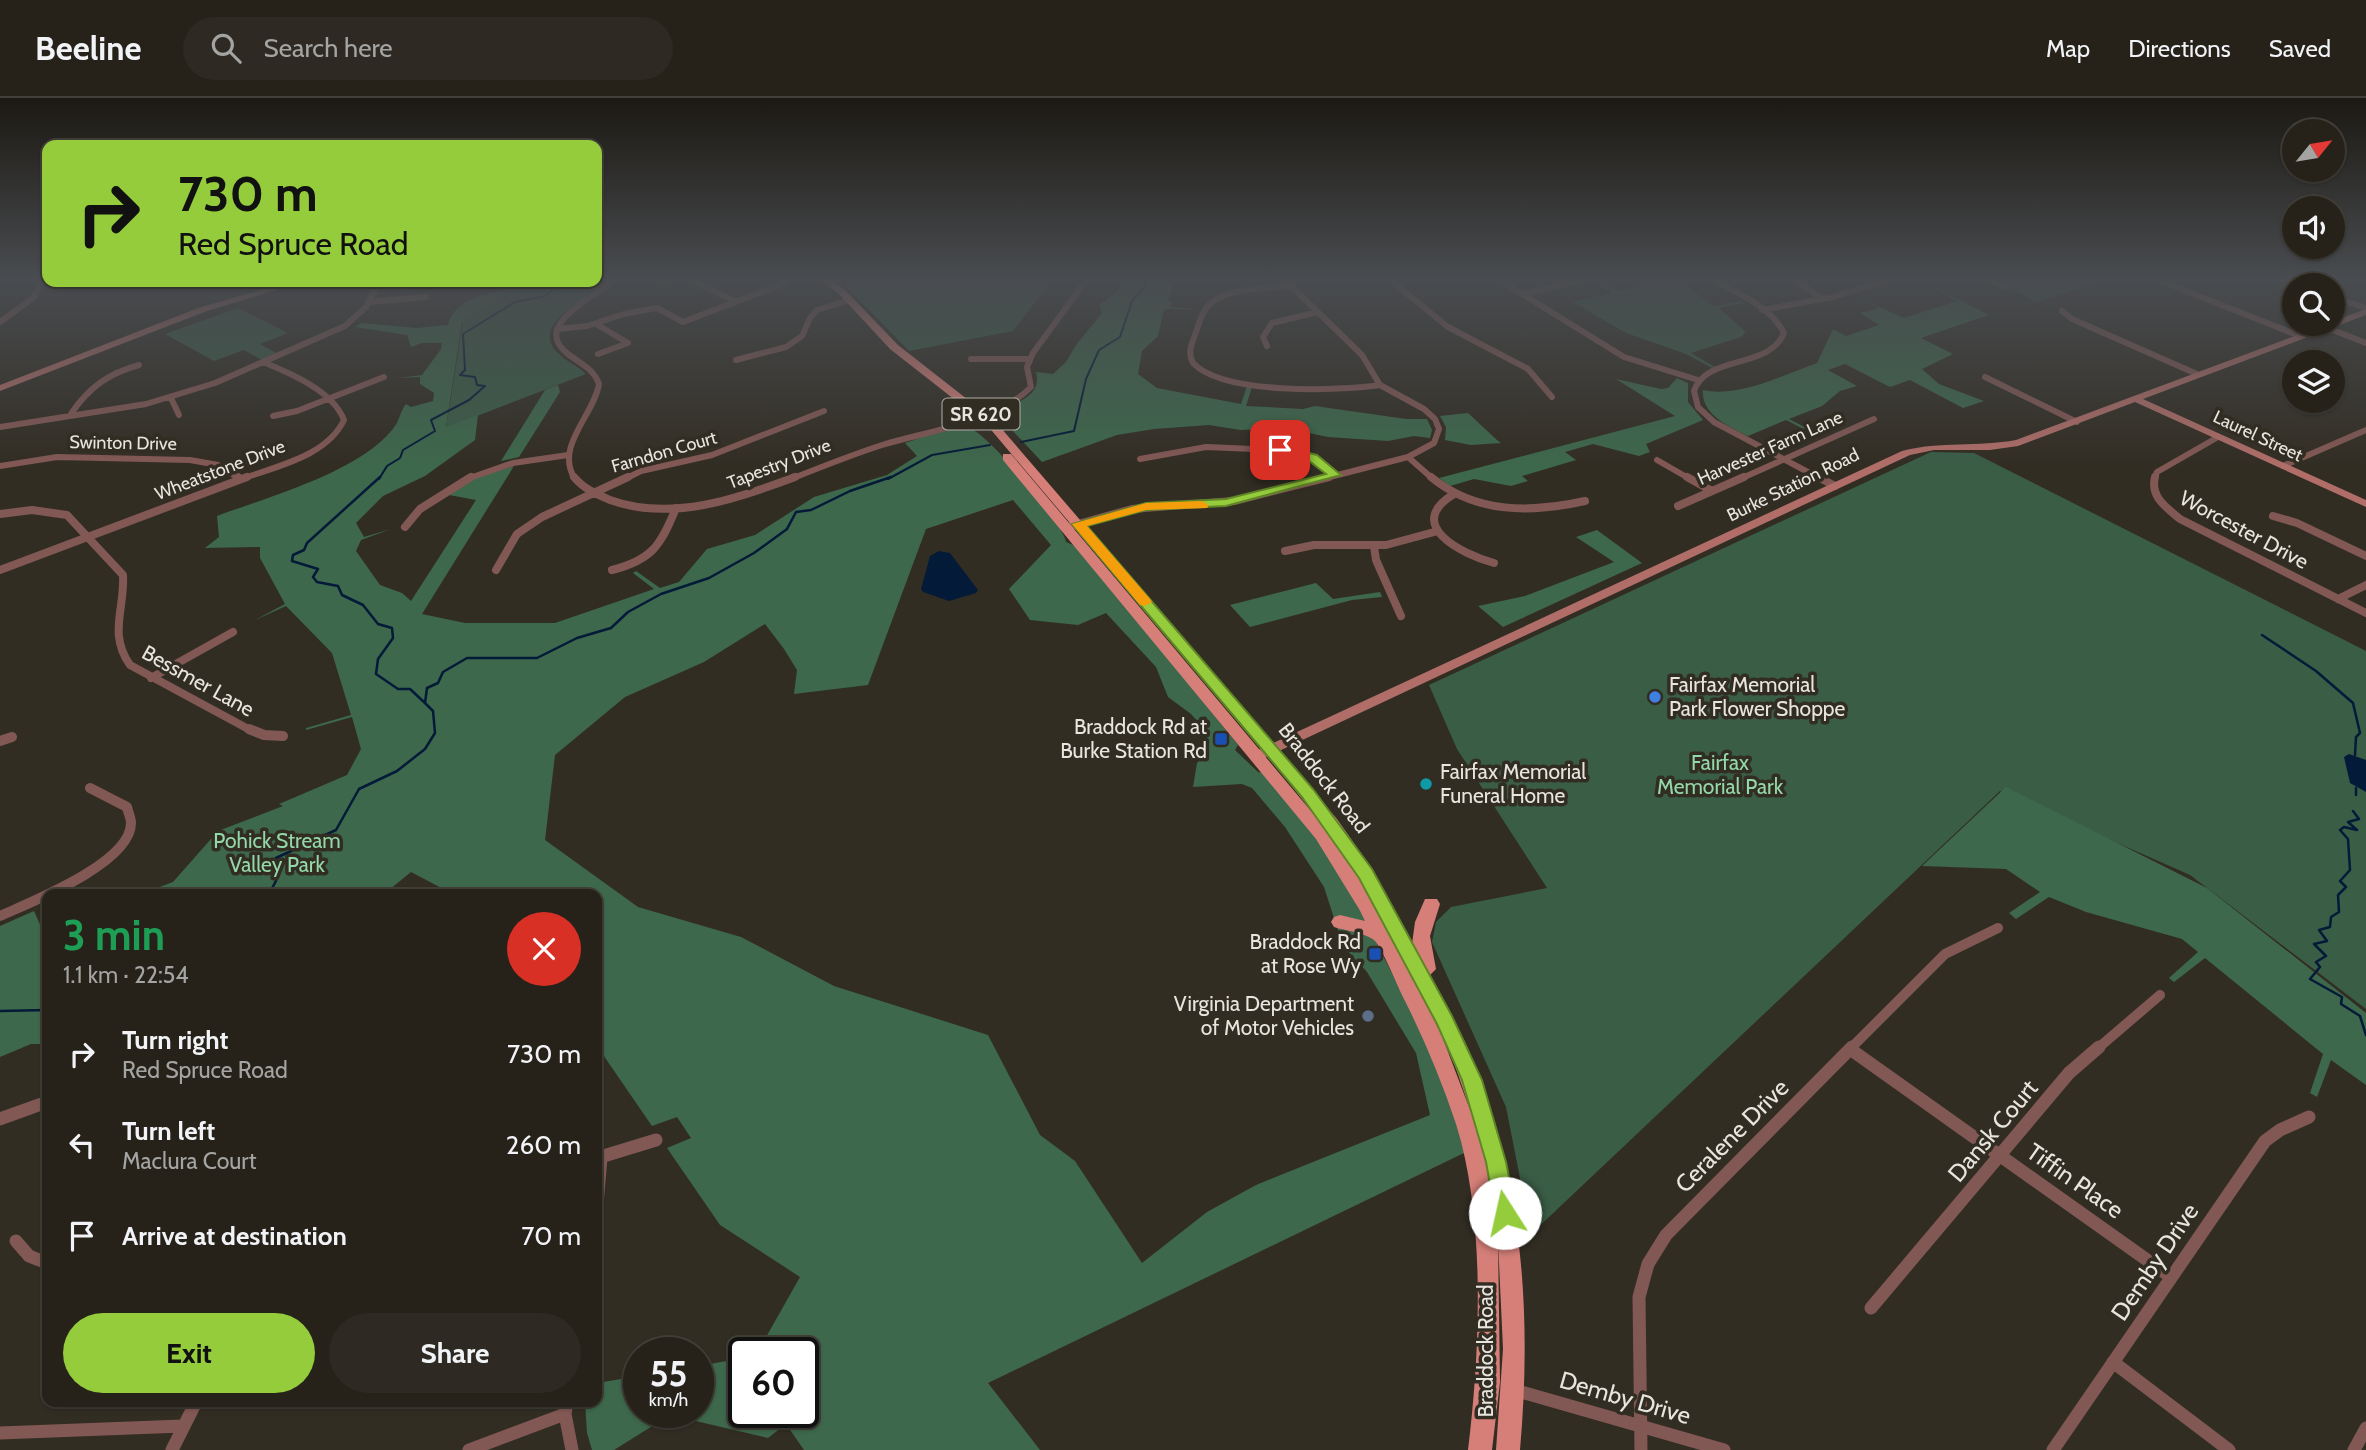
<!DOCTYPE html>
<meta charset="utf-8">
<style>
:root{--surface:#26221a;--page:#2e2a23;--text:#f1f3f6;--muted:#a4a4a2;--line:#423f39;--accent:#94cc3c}
body{margin:0;font-family:Cabin,sans-serif;background:var(--page);color:var(--text);height:100vh;display:flex;flex-direction:column;font-size:26px;white-space:nowrap}
*{box-sizing:border-box;margin:0}
p{font-size:23px;color:var(--muted)}
.icon{flex:none;width:38px;height:38px;fill:none;stroke:currentColor;stroke-width:2;stroke-linecap:round;stroke-linejoin:round}
.map{position:relative;flex:1;overflow:hidden}
.drawer{position:absolute;left:42px;top:791px;width:560px;height:518px;display:flex;flex-direction:column;background:var(--surface);border-radius:14px;box-shadow:0 2px 5px #0004,0 0 0 2px var(--line)}
.drawer>*{flex:none}
.guide{position:absolute;left:42px;top:42px;width:560px;height:147px;border-radius:14px;box-shadow:0 2px 5px #0004,0 0 0 2px var(--line);background:#94cc3c;color:#111;overflow:hidden}
.needle{width:46px;rotate:60deg}
.buttons{position:absolute;left:2282px;top:21px;display:grid;gap:14px}
.buttons a{display:grid;place-items:center;width:63px;height:63px;border-radius:50%;background:var(--surface);box-shadow:0 2px 5px #0004,0 0 0 2px var(--line);font-size:35px}
.speed{position:absolute;left:623px;top:1239px;display:flex;gap:14px;font-size:35px;font-weight:700;text-align:center}
.speed>*{display:grid;place-content:center;width:91px;height:91px;border-radius:50%;background:var(--surface);box-shadow:0 2px 5px #0004,0 0 0 2px var(--line);line-height:1}
.speed small{font-size:18px;font-weight:400}
.speed .limit{border:4px solid #111;border-radius:10px;background:#fff;color:#111}
.pin{position:absolute;display:grid;place-items:center;width:60px;height:60px;color:#fff;margin:-30px;border-radius:14px;box-shadow:0 4px 10px #0006}
.me{position:absolute;width:77px;margin:-38px;rotate:350deg;stroke-linejoin:round;filter:drop-shadow(0 0 5px #0008)}
.turn{display:flex;align-items:center;gap:24px;height:147px;padding:0 21px;font-size:32px}
.turn .icon{width:91px;height:91px;stroke-width:2.5}
.turn b{display:block;font-size:49px;line-height:60px}
.round{display:grid;place-items:center;flex:none;width:74px;height:74px;border-radius:37px;background:var(--page)}
.overview{display:flex;align-items:center;justify-content:space-between;height:119px;padding:0 21px}
h1{font-size:42px;font-weight:800;line-height:52px;color:#1e9e55}
.primary-button{display:flex;gap:14px;margin-top:auto;padding:14px 21px}
.primary-button a{flex:1;height:80px;border-radius:42px;background:var(--accent);color:#111;font-size:28px;font-weight:800;line-height:80px;text-align:center}
.primary-button a+a{background:var(--page);color:var(--text)}
ul{padding:0;list-style:none}
li{display:flex;align-items:center;gap:21px;height:91px;padding:0 21px}
li div{flex:1}
li b{display:block;font-size:26px}
li em{font-style:normal}
header{display:flex;align-items:center;gap:42px;box-sizing:border-box;height:98px;padding:0 35px;background:var(--surface);border-bottom:2px solid var(--line)}
header strong{font-size:33px}
nav{display:flex;gap:38px;margin-inline-start:auto;font-size:24px}
.search{width:490px;height:63px;background:var(--page);display:flex;align-items:center;gap:18px;box-sizing:border-box;padding:0 24px;border-radius:38px;color:var(--muted);font-size:26px}
.map>svg:first-child{display:block}
</style>
<header>
<strong>Beeline</strong>
<div class="search"><svg class="icon" aria-label="search" viewBox="0 0 24 24"><circle cx="10" cy="10" r="6"/><path d="M15 15l6 6"/></svg>Search here</div>
<nav><a>Map</a><a>Directions</a><a>Saved</a></nav>
</header>
<div class="map">
<svg width="2366" height="1352" viewBox="0 0 2366 1352">
<rect width="100%" height="100%" fill="#322d23"/>
<!-- green -->
<path fill="#3a5d46" d="M895,180h159l-41,53 -104,20 -63,-65z
M1676,180l38,28 27,-5 4,2 -26,5 27,24 -5,5 -50,16 24,14 -3,1 -26,-14 -60,-21 -53,-31 39,-9 -18,-11 5,-2 20,11z
M2012,180h101l-76,24 -39,-20z
M499,184h33l57,14c-19,10 -57,35 -30,58 8,8 19,12 27,20l-140,54 17,-107 47,-26z
M238,210l50,25 -28,11 18,10 -16,6 -18,-10 -30,11 -49,-27z
M1931,354l43,1 392,198v358l-176,-134 -190,-84 -469,443 -25,-127 -74,-165 4,-20 15,-15 96,-19 -90,-139 -28,-64z"/>
<!-- forest -->
<path fill="#3d684b" fill-rule="evenodd" d="M597,180h13l-21,18 -57,-14h65z
M1123,180h53l-8,21 4,5 -3,3 28,2h-33l-6,27 -16,15 -4,23 19,14 84,16 6,-18 5,1 -6,19 57,3 12,-3 91,13h21l5,11 -2,8 -16,-2 -26,5 -60,-4 -43,-9 -44,2 -32,-5 -55,4 -37,6 -75,27 -45,-48c15,-12 46,-15 39,-42l17,2 13,-12 10,-17 26,-32 -3,-8 19,-14z
M1916,180l73,37 -68,23 32,16 -31,15 17,15 45,17 -21,7 -53,-28 -20,7 -45,-23 -17,6 29,16 -17,5 -18,15 -33,13 31,16 -3,1 -31,-16 -38,16c-18,-9 -47,-21 -45,-46 36,8 80,-15 114,-27l16,-34 13,7 33,-11 -19,-12 19,-5 -25,-12 50,22 53,-17z
M506,192l4,4 -48,28 -16,105 32,-12 -3,25 -50,36 -42,20 -27,27 8,14 27,-8 -30,11 -5,11 24,34 22,8 9,8 65,-101 -27,-5 28,-18 37,-11 -92,148 43,9h90l99,-34 -21,-16 3,-2 24,17 19,-6 28,-33 48,-14 59,-38 73,-22 30,-19 -12,-13c15,-4 48,-19 62,-16 19,3 98,99 99,115l12,5 160,198 -3,5 23,22 7,1 43,52 46,74 65,127 37,93 8,34 -476,230 52,67h-236l-18,-26 -18,14 -98,-23 -56,35h-22l-5,-17 -2,-31h12v-19l42,-7v36h59v-46l46,-8v54h59v-59h-46l43,-76 -80,-52 -53,-77 24,-10 -14,-21 -25,9 -55,-80v-152l-148,-2 -38,-20 -27,22h-243l32,-12 45,-51 65,-25 -4,-2 68,-29 14,-26 -9,-32 -46,13v-2l45,-13 -19,-62 -46,-47 -33,15 32,-17 -25,-46v-11l-55,1 14,-11 -2,-21c50,-19 151,-46 180,-93 3,-6 4,-13 9,-19l5,3 22,-6 1,-8 -14,-9v-7l-21,1 23,-3 19,-26 1,-6h-20l-11,4 -4,-12 -52,-8 6,-4 55,5 32,-3c6,-25 35,-31 58,-35zM1013,402l38,45 -42,44 21,31 48,5 28,-12 50,54 12,30 23,17 14,16 1,23 -9,10 -4,24 49,-3 10,4 33,39 39,60 19,59 24,26 49,81 14,62 -174,70 -49,27 -65,51 -67,-102 -35,-26 -52,-100 -154,-49 -93,-49 -103,-30 -93,-67 10,-85 70,-58 79,-35 61,-38 19,25 13,21 -3,24 74,-9 58,-156z
M1677,280l11,5v19l15,18 -57,24 4,8 -11,4 -46,-12 -28,8 11,8 -54,16 6,5 -17,5 -37,-7 -24,7 -11,-8 236,-62 -59,-37 45,10 7,-1z
M558,287l2,7 -41,65 -18,4 44,-71z
M1468,315l29,27 4,3 -30,2 -26,-5 1,-13 -6,-11z
M1597,432l45,33 -139,64 -25,-21 47,-10 89,-34 -38,-25z
M1316,485l17,16 47,-7 2,5 -30,3 -102,27 -20,-22z
M2006,689l201,101 159,125v72l-35,-25 -14,37 -7,-4 13,-39 -118,-96 -31,24 -5,-4 29,-26 -16,-13 -96,-27 -37,-15 -33,22 -7,-6 31,-21 -34,-23 -84,-3z
M34,813l13,29v104h-16l-31,13v-131z"/>
<!-- water -->
<path fill="#041a39" d="M939,453l11,2 28,37 -2,3 -27,8 -26,-9 -2,-3 9,-33z
M2349,656l17,6v32l-16,-9 -6,-26z"/>
<g fill="none" stroke-linecap="round" stroke-linejoin="round">
<!-- stream-far1 -->
<path stroke="#041a39" stroke-width="2" d="M1021,344l53,-11 12,-52 13,-29 21,-13 12,-36 14,-16 -4,-7
M379,381l8,-13 13,-8 3,-8 32,-19 -4,-11 38,-20 16,-14 -8,-1 -2,-8 -15,-2 5,-5 -2,-36 52,-32 30,-6 16,-14
M888,381l44,-24 58,-10"/>
<!-- stream -->
<path stroke="#041a39" stroke-width="2.5" d="M380,379l-73,66 -3,7 -11,5 -1,6 26,8 -5,8 4,5 21,4 4,9 21,10 15,19 14,4 1,10 -15,21 -2,15 22,15h12l15,14
M2262,537l54,36 37,32 7,30 -4,4 -1,18
M2356,690v7
M2353,713l6,8 -11,3 9,8 -13,-3 -4,3 8,9 2,31 -10,11 6,6 -8,8 1,17 -8,5 -1,10 -11,3 8,11 -13,3 12,12 -10,6 4,5 -10,12 32,18 -1,7 19,12 6,19
M256,796l15,-4 5,-9v-23l60,-28 23,-41 38,-18 28,-22 10,-16 -2,-22 -8,-8 2,-15 11,-5 5,-11 24,-14h70l40,-20 34,-10 17,-16 33,-18 48,-16 45,-25 33,-24 9,-17 15,-2 39,-19 41,-14
M0,913l47,-1"/>
<!-- street-far3 -->
<path stroke="#825854" stroke-width="6" d="M689,180l47,24
M1283,180l79,77 18,30 44,24 11,10 4,10 -5,14 -26,14 -86,22
M1388,180l60,49 80,42 24,28
M1496,180l128,79 74,23
M1710,180c26,15 60,27 74,55 -15,37 -77,21 -90,58l4,16 16,15 107,57
M1791,180l32,21
M1983,180l23,9
M2279,180l20,7
M2161,183l139,55
M656,184l33,-4
M1290,187c-24,4 -66,2 -83,22 -6,7 -8,17 -11,25 -4,11 -9,20 -3,31 30,32 145,28 187,22
M1523,196l68,-16
M2333,199l33,11
M369,204l57,-5
M1762,212l71,-13 51,-16
M2062,213l10,8 125,55
M0,224l33,-24 12,-20
M596,226l32,19 -30,11
M2325,229l41,16
M557,231l30,-3 37,-12 33,-6 26,14 102,-39
M1267,248l-4,-9 9,-14 46,-11
M971,261h58
M736,262l50,-13 16,-11 8,-18 7,-8 33,-10
M1985,279l92,45
M171,300l8,17
M71,316c17,-26 38,-41 68,-49
M273,318l24,-5 87,-34
M0,329l146,-23 69,-21 130,-57 21,-19 13,-25
M1408,359l25,22
M1140,361l66,-12 74,3 33,8 22,17
M1657,362l33,19
M0,368l57,-9 133,3 28,5 22,14
M2283,368l83,-36
M242,381c35,-13 85,-23 102,-59 -11,-29 -54,-47 -81,-58
M467,381l46,-16 55,-8
M575,381c-21,-32 19,-64 24,-95 -6,-16 -18,-20 -31,-30 -39,-30 31,-58 48,-76
M625,381l16,-8 71,-16 112,-44
M791,381c30,-12 60,-24 91,-34 46,-14 115,-23 149,-58l-4,-20 6,-14 55,-75
M1740,381l134,-60
M2154,381l3,-7 61,-35"/>
<!-- street-far2 -->
<path stroke="#825854" stroke-width="8" d="M238,379l3,2
M574,379c10,12 22,17 36,23 61,22 127,-1 185,-23
M1431,379c45,37 100,36 154,24
M1687,379l25,14
M1818,379l17,9
M2155,379c-5,20 11,30 25,42l186,94
M1454,396c-51,31 8,60 40,69
M1678,408l66,-29
M0,416l32,-4 35,5 56,60c2,34 -15,59 7,90l122,66
M2273,418l24,7 69,33
M1071,428l61,-17 102,-8 95,-24
M405,429l15,-18 51,-32
M1374,448l2,14 25,56
M1285,453l29,-6h72l52,-14
M0,472l247,-93
M496,472l21,-36 25,-17 86,-40
M612,472c40,-10 49,-25 64,-62
M2338,501l28,-14
M151,580l82,-46"/>
<!-- street-far1 -->
<path stroke="#825854" stroke-width="10" d="M249,631l15,6 19,1
M0,643l12,-4
M0,818c31,-14 131,-53 131,-93 0,-5 -3,-11 -4,-16l-37,-19
M1850,951l95,-95 53,-26
M2097,951l63,-54"/>
<!-- street -->
<path stroke="#825854" stroke-width="13" d="M1850,951l321,228
M0,1021l47,-17
M597,1060l59,-18
M597,1107l4,-47
M16,1143l13,15 18,7
M1871,1210l198,-235 30,-26
M2113,1264l116,88
M1514,1292l210,60
M565,1316l7,36
M0,1335l182,-7
M172,1352l24,-48
M469,1352l96,-36 2,-12
M1641,1352l-2,-153 9,-33 18,-29 186,-188
M2053,1352l212,-309 15,-11 29,-13
M2354,1352l12,-22"/>
<!-- secondary -->
<path fill="#b16e68" fill-rule="evenodd" d="M290,184h13l-96,29 -207,80v-6l201,-78z
M2366,211v6l-223,84 223,101v7l-231,-105 -117,44 -28,4h-56l-24,5 -646,303h-10l-2,-3 2,-3 648,-301c38,-10 76,-4 114,-11l311,-116h6v-3z"/>
<!-- primary -->
<path fill="#d57f78" fill-rule="evenodd" d="M818,180h11l16,12 53,55 97,76 342,398 35,50 40,75 3,-22 10,-23h12l3,5 -10,32 6,33 -7,7c13,25 29,49 40,75 54,127 63,263 51,399h-24l7,-101 -5,-108 2,141 -8,68h-24c12,-98 18,-231 -12,-326 -14,-42 -31,-83 -51,-123 -6,-11 -23,-54 -31,-61 -11,-8 -28,-9 -40,-13l-3,-5 3,-5 6,-2 25,6 -6,-12 -43,-70 -313,-379v-6h8l316,376 -49,-61 -291,-344 -97,-76 -51,-55zM1418,892l32,61 22,64 -30,-79z"/>
</g>
<!-- sky -->
<linearGradient id="sky" x2="0" y2="1"><stop stop-color="#1c1913"/><stop offset="0.49" stop-color="#494c50"/><stop offset="1" stop-color="#494c50" stop-opacity="0"/></linearGradient>
<rect width="2366" height="369" fill="url(#sky)"/>
<!-- route -->
<path fill="#94cc3c" stroke="#608527" stroke-width="2" d="M1280,348l37,9 24,20 -115,31 -80,4 -59,16 226,263 59,80 80,147 30,64 24,82 10,51 -3,7 -8,3 -7,-3 -3,-7 -9,-51 -24,-82 -25,-56 -78,-146 -57,-81 -230,-273 74,-21 80,-4 100,-25 -17,-13 -33,-9 -2,-2z"/>
<!-- slow -->
<path fill="#f59e0b" d="M1202,403l7,4 -2,3 -61,2 -59,16 63,73 2,3 -7,4 -5,-1 -68,-81 74,-21z"/>
<!-- markers -->
<circle fill="#3f7fe0" stroke="#322d23" stroke-width="2.5" cx="1655" cy="599" r="7"/>
<g fill="#1a4fb4" stroke="#322d23" stroke-width="2.5">
<rect x="1214" y="634" width="14" height="14" rx="3.5"/>
<rect x="1368" y="849" width="14" height="14" rx="3.5"/>
</g>
<circle fill="#0f9aa8" stroke="#322d23" stroke-width="2.5" cx="1426" cy="686" r="7"/>
<circle fill="#5c6f8a" stroke="#322d23" stroke-width="2.5" cx="1368" cy="918" r="7"/>
<g text-anchor="middle" stroke-width="7" stroke-linejoin="round" paint-order="stroke">
<!-- far-street labels -->
<g font-size="18" fill="#e8e5df" stroke="#322d23">
<text transform="translate(2258 338) rotate(25)" y="6">Laurel Street</text>
<text transform="translate(123 345) rotate(1)" y="6">Swinton Drive</text>
<text transform="translate(1770 350) rotate(-24)" y="6">Harvester Farm Lane</text>
<text transform="translate(664 354) rotate(-16)" y="6">Farndon Court</text>
<text transform="translate(779 366) rotate(-21)" y="6">Tapestry Drive</text>
<text transform="translate(220 372) rotate(-21)" y="6">Wheatstone Drive</text>
<text transform="translate(1793 387) rotate(-26)" y="6">Burke Station Road</text>
</g>
<!-- shield labels -->
<rect fill="#322d23" stroke="#b1aea7" stroke-width="2" x="942.5" y="300.5" width="77" height="31" rx="5"/>
<g font-size="19" font-weight="bold" fill="#e8e5df">
<text x="981" y="323">SR 620</text>
</g>
<!-- street labels -->
<g font-size="21" fill="#e8e5df" stroke="#322d23">
<text transform="translate(2244 432) rotate(28)" y="7">Worcester Drive</text>
<text transform="translate(198 583) rotate(29)" y="7">Bessmer Lane</text>
<text transform="translate(1324 680) rotate(52)" y="7">Braddock Road</text>
<text transform="translate(1486 1253) rotate(-90)" y="7">Braddock Road</text>
</g>
<!-- poi labels -->
<g font-size="21" fill="#e8e5df" stroke="#322d23" text-anchor="end">
<text x="1669" y="594" text-anchor="start">Fairfax Memorial<tspan x="1669" dy="24">Park Flower Shoppe</tspan></text>
<text x="1207" y="636">Braddock Rd at<tspan x="1207" dy="24">Burke Station Rd</tspan></text>
<text x="1440" y="681" text-anchor="start">Fairfax Memorial<tspan x="1440" dy="24">Funeral Home</tspan></text>
<text x="1361" y="851">Braddock Rd<tspan x="1361" dy="24">at Rose Wy</tspan></text>
<text x="1354" y="913">Virginia Department<tspan x="1354" dy="24">of Motor Vehicles</tspan></text>
</g>
<!-- park labels -->
<g font-size="21" fill="#93d8a8" stroke="#322d23">
<text x="1720" y="672">Fairfax<tspan x="1720" dy="24">Memorial Park</tspan></text>
<text x="277" y="750">Pohick Stream<tspan x="277" dy="24">Valley Park</tspan></text>
</g>
<!-- near-street labels -->
<g font-size="24" fill="#e8e5df" stroke="#322d23">
<text transform="translate(1993 1033) rotate(-50)" y="8">Dansk Court</text>
<text transform="translate(1732 1038) rotate(-45)" y="8">Ceralene Drive</text>
<text transform="translate(2075 1083) rotate(35)" y="8">Tiffin Place</text>
<text transform="translate(2155 1164) rotate(-56)" y="8">Demby Drive</text>
<text transform="translate(1625 1300) rotate(16)" y="8">Demby Drive</text>
</g>
</g>
</svg>
<div class="buttons">
<a><svg class="needle" viewBox="-14 -14 28 28"><path d="M0-13l5 13h-10z" fill="#e53935"/><path d="M0 13l5-13h-10z" fill="#a4a4a2"/></svg></a>
<a><svg class="icon" aria-label="sound" viewBox="0 0 24 24"><path d="M4 9h4l5-4v14l-5-4H4zM17 9q2 3 0 6"/></svg></a>
<a><svg class="icon" aria-label="search" viewBox="0 0 24 24"><circle cx="10" cy="10" r="6"/><path d="M15 15l6 6"/></svg></a>
<a><svg class="icon" aria-label="layers" viewBox="0 0 24 24"><path d="M12 4l9 5-9 5-9-5zM3 14l9 5 9-5"/></svg></a>
</div>
<div class="speed"><div>55<small>km/h</small></div><div class="limit">60</div></div>
<div class="pin" style="left:1280px;top:352px;background:#d93025"><svg class="icon" aria-label="arrive" viewBox="0 0 24 24"><path d="M6 21V4h12l-3 4 3 4H6"/></svg></div>
<svg class="me" style="left:1505px;top:1115px" viewBox="-20 -20 40 40"><circle r="19" fill="#fff"/><path d="M0-13L10 11 0 6-10 11z" fill="#94cc3c"/></svg>
<div class="guide">
<div class="turn"><svg class="icon" aria-label="right" viewBox="0 0 24 24"><path d="M7 20v-9h11M14 6l5 5-5 5"/></svg><div><b>730 m</b>Red Spruce Road</div></div>
</div>
<section class="drawer">
<div class="overview"><div><h1>3 min</h1><p>1.1 km · 22:54</p></div><a class="round" style="background:#d93025;color:#fff"><svg class="icon" aria-label="close" viewBox="0 0 24 24"><path d="M6 6l12 12M18 6L6 18"/></svg></a></div>
<ul>
<li><svg class="icon" aria-label="right" viewBox="0 0 24 24"><path d="M7 20v-9h11M14 6l5 5-5 5"/></svg><div><b>Turn right</b><p>Red Spruce Road</p></div><em>730 m</em></li>
<li><svg class="icon" aria-label="left" viewBox="0 0 24 24"><path d="M17 20v-9H6M10 6l-5 5 5 5"/></svg><div><b>Turn left</b><p>Maclura Court</p></div><em>260 m</em></li>
<li><svg class="icon" aria-label="arrive" viewBox="0 0 24 24"><path d="M6 21V4h12l-3 4 3 4H6"/></svg><div><b>Arrive at destination</b></div><em>70 m</em></li>
</ul>
<div class="primary-button"><a>Exit</a><a>Share</a></div>
</section>
</div>
